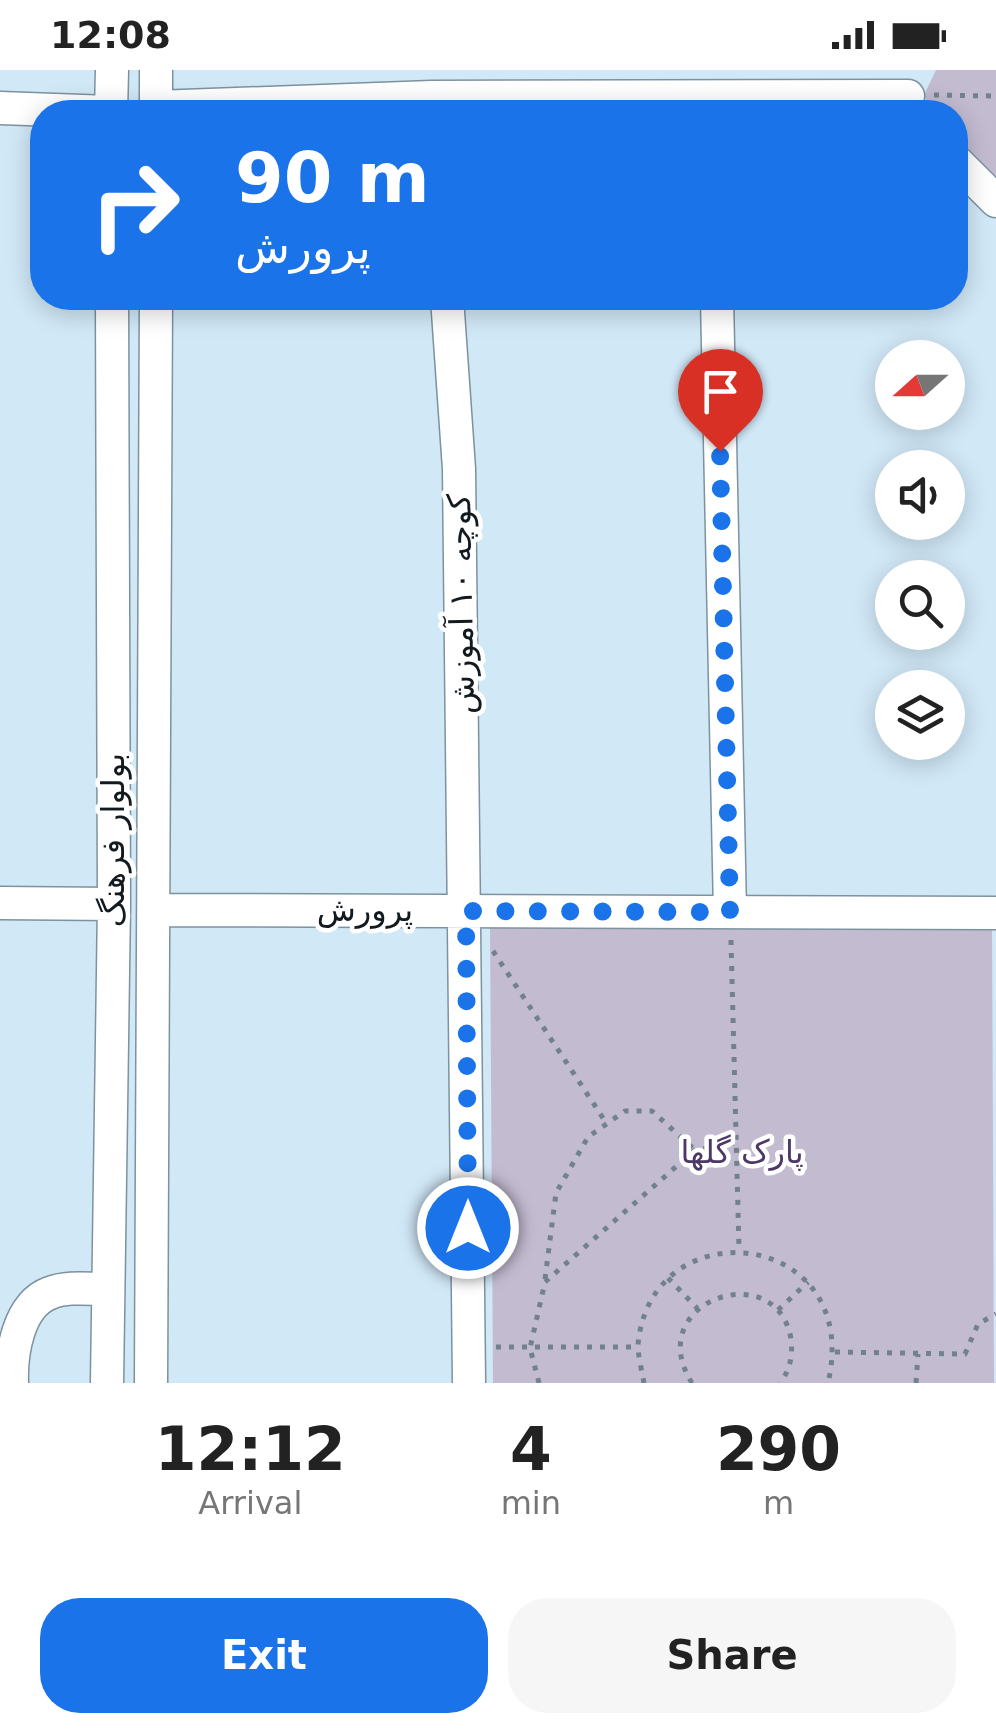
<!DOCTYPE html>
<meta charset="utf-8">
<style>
:root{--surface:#fff;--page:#f6f6f6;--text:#222;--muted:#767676;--accent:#1a73e8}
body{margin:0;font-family:"DejaVu Sans",Cairo,sans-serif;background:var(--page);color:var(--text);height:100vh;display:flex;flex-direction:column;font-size:38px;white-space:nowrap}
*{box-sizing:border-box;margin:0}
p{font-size:32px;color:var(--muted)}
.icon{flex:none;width:55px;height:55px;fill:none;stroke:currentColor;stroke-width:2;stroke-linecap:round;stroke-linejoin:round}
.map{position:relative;height:1313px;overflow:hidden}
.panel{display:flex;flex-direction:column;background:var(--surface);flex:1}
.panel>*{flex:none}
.hud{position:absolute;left:30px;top:30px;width:938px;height:210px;border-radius:40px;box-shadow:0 5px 25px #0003;background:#1a73e8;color:#fff;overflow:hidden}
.needle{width:65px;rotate:249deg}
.buttons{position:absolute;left:875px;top:270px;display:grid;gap:20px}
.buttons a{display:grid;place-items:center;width:90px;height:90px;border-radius:50%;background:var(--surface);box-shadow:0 5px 25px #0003;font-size:50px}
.pin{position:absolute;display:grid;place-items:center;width:85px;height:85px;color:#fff;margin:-102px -42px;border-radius:50% 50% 50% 0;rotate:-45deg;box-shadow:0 0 10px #0007}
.pin .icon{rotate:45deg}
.me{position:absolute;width:110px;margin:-55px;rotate:0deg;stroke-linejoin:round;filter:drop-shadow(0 0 8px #0008)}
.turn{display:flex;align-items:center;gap:35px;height:210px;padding:0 40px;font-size:45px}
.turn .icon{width:130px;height:130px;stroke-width:2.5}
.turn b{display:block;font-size:70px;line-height:85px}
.eta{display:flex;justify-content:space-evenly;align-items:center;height:170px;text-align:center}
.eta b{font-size:60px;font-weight:800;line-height:70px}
.cta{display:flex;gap:20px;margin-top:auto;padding:20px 40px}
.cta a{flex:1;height:115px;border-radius:40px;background:var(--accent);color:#fff;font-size:40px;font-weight:800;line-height:115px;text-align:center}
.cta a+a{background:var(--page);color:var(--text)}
.status{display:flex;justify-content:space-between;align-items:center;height:70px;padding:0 50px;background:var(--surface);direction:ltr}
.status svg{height:28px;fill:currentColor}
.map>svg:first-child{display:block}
</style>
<div class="status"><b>12:08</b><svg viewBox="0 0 49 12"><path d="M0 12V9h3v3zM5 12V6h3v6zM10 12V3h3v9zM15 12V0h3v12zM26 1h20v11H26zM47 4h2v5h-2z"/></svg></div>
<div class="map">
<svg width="996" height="1313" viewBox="0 0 996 1313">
<rect width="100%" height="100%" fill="#d1e8f7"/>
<!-- green -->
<path fill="#c3bbd0" d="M936,0h60v111l-41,-43v-26h-23l-8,-17z
M992,852l2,461h-501l-3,-460z"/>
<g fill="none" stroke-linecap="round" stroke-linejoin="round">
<!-- minor casing -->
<g stroke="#7d929f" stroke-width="35">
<path id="minor" d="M156,37l276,-10 476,-1
M0,38l109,4
M111,42l1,-42
M156,42v-42
M955,90l41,41
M447,228l12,171 10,914
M717,228l13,614
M0,833l114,1
M155,840l841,3
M12,1313c-1,-30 6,-78 38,-90 17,-7 38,-4 56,-4
M107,1313l7,-479 -2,-606
M151,1313l5,-1085"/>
</g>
<!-- path -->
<path stroke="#72828c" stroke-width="5" stroke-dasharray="5 8" stroke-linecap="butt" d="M934,25l62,1
M731,870l8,309
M493,881l114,173
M668,1208l29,30
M545,1209l11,-86 32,-56 37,-26h27l43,39
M778,1240l30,-28
M496,1277h142
M835,1282l130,2 13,-30 18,-10
M539,1313l-9,-35 15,-66 150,-132 41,-7
M644,1313c-2,-12 -6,-26 -6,-38 12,-139 226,-117 190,38
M692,1313c-52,-82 85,-128 99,-44 2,17 -1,31 -11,44
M916,1313l2,-29"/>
<!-- minor -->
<use href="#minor" stroke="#fff" stroke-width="32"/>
</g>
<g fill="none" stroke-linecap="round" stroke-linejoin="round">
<!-- route -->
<path stroke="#1a73e8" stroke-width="18" stroke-dasharray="0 32.4" d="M468,1158l-2,-317 264,1 -10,-461"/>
</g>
<g text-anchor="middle" stroke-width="9" stroke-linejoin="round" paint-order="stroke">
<!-- street labels -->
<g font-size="32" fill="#121a1f" stroke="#fff">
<text transform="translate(461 534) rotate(-91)" y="11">کوچه ۱۰ آموزش</text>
<text transform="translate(113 770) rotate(-90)" y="11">بولوار فرهنگ</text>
<text x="365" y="851">پرورش</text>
</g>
<!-- park labels -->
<g font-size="32" fill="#4c3966" stroke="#fff">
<text x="742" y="1093">پارک گلها</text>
</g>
</g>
</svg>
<div class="buttons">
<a><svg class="needle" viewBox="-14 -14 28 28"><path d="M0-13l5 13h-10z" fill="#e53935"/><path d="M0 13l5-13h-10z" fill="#767676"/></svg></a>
<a><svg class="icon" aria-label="sound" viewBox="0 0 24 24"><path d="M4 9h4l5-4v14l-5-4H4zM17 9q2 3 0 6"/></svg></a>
<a><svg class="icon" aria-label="search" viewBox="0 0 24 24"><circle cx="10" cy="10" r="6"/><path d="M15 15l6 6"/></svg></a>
<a><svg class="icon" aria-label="layers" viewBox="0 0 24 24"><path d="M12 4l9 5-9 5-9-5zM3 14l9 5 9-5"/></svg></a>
</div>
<div class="pin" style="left:720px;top:381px;background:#d93025"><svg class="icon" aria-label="arrive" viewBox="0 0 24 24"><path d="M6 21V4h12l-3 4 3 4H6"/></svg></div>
<svg class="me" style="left:468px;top:1158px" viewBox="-20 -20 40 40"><circle r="17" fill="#1a73e8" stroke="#fff" stroke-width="3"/><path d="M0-11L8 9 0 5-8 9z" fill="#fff"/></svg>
<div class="hud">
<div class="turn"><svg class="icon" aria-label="right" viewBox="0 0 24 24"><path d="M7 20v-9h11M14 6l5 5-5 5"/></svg><div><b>90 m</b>پرورش</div></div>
</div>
</div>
<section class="panel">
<div class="eta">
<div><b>12:12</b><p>Arrival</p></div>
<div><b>4</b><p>min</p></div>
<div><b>290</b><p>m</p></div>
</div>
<div class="cta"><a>Exit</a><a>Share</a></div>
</section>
